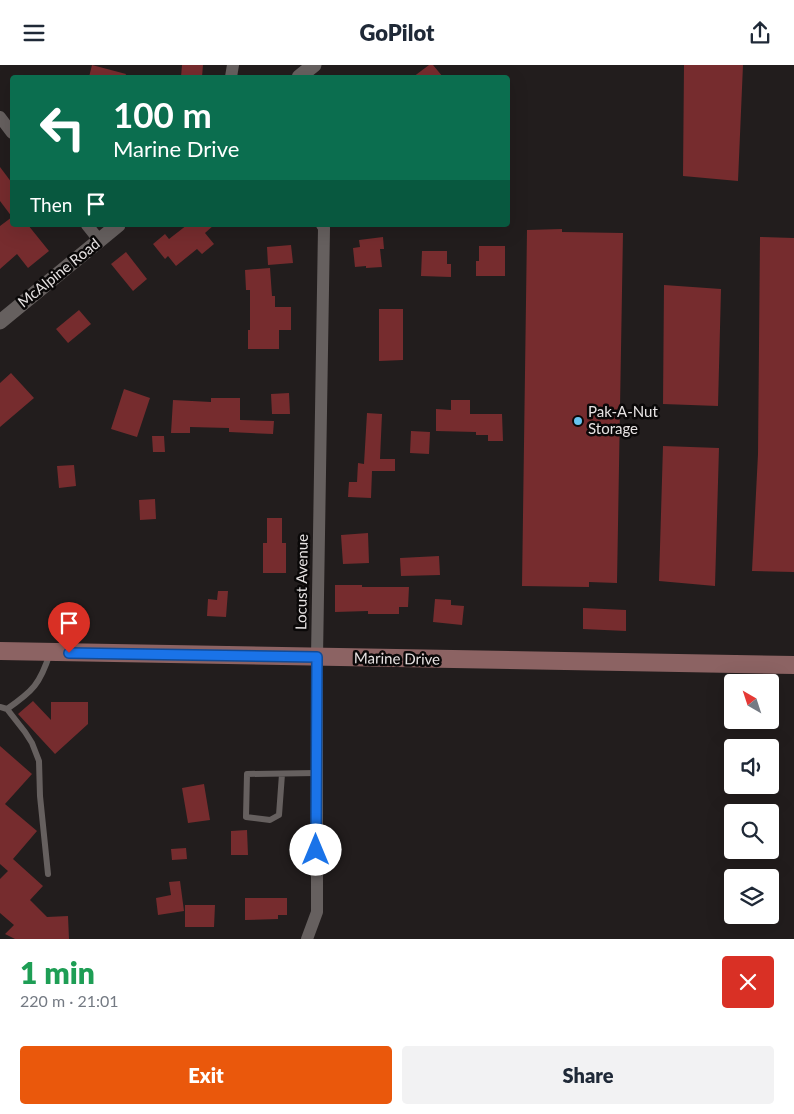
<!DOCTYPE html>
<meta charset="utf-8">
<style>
:root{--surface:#fff;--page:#f2f2f3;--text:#1f2937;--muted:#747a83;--accent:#ea580c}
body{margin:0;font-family:Lato,sans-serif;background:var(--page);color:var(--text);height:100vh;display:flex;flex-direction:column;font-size:19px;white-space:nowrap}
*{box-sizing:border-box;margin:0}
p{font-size:16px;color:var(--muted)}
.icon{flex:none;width:28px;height:28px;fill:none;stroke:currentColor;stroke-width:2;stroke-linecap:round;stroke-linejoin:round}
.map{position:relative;height:874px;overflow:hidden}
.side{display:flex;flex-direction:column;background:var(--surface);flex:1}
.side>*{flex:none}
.hud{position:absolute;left:10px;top:10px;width:500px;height:152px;border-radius:5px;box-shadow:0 5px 20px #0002;background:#0b6e4f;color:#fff;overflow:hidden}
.needle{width:32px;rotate:321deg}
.fabs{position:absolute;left:724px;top:609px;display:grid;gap:10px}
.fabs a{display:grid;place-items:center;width:55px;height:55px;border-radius:5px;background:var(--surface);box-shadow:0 5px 20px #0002;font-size:25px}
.pin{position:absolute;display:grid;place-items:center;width:42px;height:42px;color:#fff;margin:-51px -21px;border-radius:50% 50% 50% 0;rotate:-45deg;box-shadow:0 0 5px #0007}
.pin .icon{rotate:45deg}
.me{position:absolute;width:55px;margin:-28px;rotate:0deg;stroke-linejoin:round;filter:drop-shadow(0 0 4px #0008)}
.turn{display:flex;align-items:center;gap:18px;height:105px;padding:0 20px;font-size:22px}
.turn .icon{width:65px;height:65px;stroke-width:2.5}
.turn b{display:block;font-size:35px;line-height:42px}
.then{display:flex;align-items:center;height:48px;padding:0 20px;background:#0003;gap:10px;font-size:19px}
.round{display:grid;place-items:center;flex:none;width:52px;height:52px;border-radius:5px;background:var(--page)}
.overview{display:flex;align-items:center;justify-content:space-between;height:85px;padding:0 20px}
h1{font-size:30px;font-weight:800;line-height:38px;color:#1e9e55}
.action{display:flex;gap:10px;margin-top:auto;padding:10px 20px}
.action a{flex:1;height:58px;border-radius:5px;background:var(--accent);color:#fff;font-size:20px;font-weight:800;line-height:58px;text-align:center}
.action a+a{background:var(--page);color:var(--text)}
header{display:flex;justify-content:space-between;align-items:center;height:65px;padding:0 20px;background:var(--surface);font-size:22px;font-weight:800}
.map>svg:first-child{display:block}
</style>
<header><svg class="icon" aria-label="menu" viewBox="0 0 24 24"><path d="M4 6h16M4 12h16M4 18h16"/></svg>GoPilot<svg class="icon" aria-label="share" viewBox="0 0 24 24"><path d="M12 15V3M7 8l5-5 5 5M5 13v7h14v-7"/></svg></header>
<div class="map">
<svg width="794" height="874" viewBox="0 0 794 874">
<rect width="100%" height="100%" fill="#221d1d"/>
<!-- building -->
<path fill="#762c2e" d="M92,0l34,9 -1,3h-36z
M182,0h21l-1,12h-21z
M429,0h4l10,12h-30z
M684,0h59l-5,116 -55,-5z
M0,102l12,16v42h16l21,26 -21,17 -11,-14 -17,15v-43l12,-9 -12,-16z
M187,160h27l-9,8 9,11 -12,10 -5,-5 -21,17 -8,-10 -3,3 -12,-15 12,-10 4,5z
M562,164v3l61,1 -6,350 -28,-1v5l-67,-1 5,-356z
M383,172l1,12h-4l2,18 -16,1v-2l-11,1 -2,-19 7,-1 -1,-7z
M760,172l34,1v334l-42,-1 6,-117z
M291,180l2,18 -25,2 -1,-18z
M479,181h26v30h-29v-15h3z
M422,186h25v13h4v13l-30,-1z
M126,187l21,27 -14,12 -22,-27z
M270,203l2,28h3v11h16v23h-12v19h-31v-19h2v-40h-4l-1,-20z
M664,220l57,4 -3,117 -55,-2z
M379,244h24v51l-24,1z
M79,245l12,14 -23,19 -12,-14z
M11,308l23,25 -34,29v-44z
M124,324l26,9 -13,39 -26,-8z
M289,328l1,21h-18l-1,-20z
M211,333h29v22l34,1 -1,13 -44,-2v-4l-39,-1v6h-19l2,-33 38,2z
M451,335h19v14h32l1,27h-15v-6h-12v-3l-40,-1v-22l15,1z
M367,348l15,1 -2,45h15v12h-23l-1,27 -23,-1 1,-15h8l1,-19 6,1z
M411,366l19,1 -1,22 -19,-1z
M152,371h12l1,16h-12z
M663,381l56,2 -4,138 -56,-5z
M74,400l2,21 -17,2 -2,-22z
M155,434l1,20 -16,1 -1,-20z
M267,453h15v25h4v30h-23v-30h4z
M368,468l1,30 -26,1 -2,-29z
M439,491l1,19 -39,1 -1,-18z
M335,520h27v2h47l-1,20h-9v7h-31v-3l-33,1z
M218,526h10l-2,26 -19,-1 1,-17 9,1z
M435,534l16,1v5l13,1 -2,19 -29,-3z
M583,543l43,2v21l-43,-2z
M33,636l18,19v-18h37v22l-33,30 -37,-40z
M0,681l32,28 -27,30 32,27 -24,28 30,27 -13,14 17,17 21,-1 1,23h-54l-10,-5 9,-9 -14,-12v-34l8,-8 -8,-7z
M204,719l6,36 -22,3 -6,-35z
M247,765l1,25h-17v-24z
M186,783l1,11 -15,1 -1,-11z
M180,816l4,30 -26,4 -2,-17 15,-3 -2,-13z
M245,833h42v17h-9v4l-33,1z
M185,840h30l-1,22h-29z"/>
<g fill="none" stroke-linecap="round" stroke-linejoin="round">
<!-- service -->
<path stroke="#66605f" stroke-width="6" d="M0,642l7,2c26,-18 33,-25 43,-56
M7,644l18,23 7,11 7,18 1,35 8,78
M282,709l-3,41 -9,5 -24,-3 1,-43 69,-1"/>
<!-- minor -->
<path stroke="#66605f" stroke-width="12" d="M231,12l2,-12
M0,52l12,16
M87,160l12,15
M307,874l10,-27v-255l7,-429 -2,-3"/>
<!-- tertiary -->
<path stroke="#66605f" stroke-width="15" d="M299,12l15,-12
M0,257l118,-97"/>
<!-- secondary -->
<path stroke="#8c6363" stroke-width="18" d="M0,586l794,14"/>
</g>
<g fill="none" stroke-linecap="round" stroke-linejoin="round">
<!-- route casing -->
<g stroke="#114b97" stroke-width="12">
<path id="route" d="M69,588l248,4 -1,193"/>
</g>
<!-- route -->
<use href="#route" stroke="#1a73e8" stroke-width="9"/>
</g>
<!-- markers -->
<circle fill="#67c4f0" stroke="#0a0808" stroke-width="2" cx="578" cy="356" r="5"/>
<g text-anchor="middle" stroke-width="5" stroke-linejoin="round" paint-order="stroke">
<!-- street labels -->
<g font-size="15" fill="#e7e3e3" stroke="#0a0808">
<text transform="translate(59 208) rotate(-39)" y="5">McAlpine Road</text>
<text transform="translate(302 517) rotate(-89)" y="5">Locust Avenue</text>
<text transform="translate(397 594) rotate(1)" y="5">Marine Drive</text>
</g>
<!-- poi labels -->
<g font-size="15" fill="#e7e3e3" stroke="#0a0808" text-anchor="start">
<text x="588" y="352">Pak-A-Nut<tspan x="588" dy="17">Storage</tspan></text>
</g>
</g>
</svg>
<div class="fabs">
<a><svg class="needle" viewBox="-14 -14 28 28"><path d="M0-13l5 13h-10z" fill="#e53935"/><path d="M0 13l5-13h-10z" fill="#747a83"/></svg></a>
<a><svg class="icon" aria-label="sound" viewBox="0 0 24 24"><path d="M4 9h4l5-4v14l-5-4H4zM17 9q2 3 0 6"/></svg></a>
<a><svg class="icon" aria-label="search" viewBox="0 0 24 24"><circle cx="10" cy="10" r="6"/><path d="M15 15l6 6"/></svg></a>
<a><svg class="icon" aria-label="layers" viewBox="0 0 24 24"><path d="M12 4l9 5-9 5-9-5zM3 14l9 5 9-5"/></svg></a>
</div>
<div class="pin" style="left:69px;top:588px;background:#d93025"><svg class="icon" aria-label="arrive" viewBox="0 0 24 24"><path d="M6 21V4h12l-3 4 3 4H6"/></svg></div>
<svg class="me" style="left:316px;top:785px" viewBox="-20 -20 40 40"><circle r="19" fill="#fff"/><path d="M0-13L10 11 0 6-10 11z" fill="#1a73e8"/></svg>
<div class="hud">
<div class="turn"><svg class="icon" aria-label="left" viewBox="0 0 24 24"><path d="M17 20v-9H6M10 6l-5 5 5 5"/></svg><div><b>100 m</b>Marine Drive</div></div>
<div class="then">Then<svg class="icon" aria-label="arrive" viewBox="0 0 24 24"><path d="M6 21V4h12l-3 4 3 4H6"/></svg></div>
</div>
</div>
<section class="side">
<div class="overview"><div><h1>1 min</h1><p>220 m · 21:01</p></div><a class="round" style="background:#d93025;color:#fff"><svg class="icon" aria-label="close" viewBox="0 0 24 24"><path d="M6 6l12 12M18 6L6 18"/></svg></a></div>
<div class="action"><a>Exit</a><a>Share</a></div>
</section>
